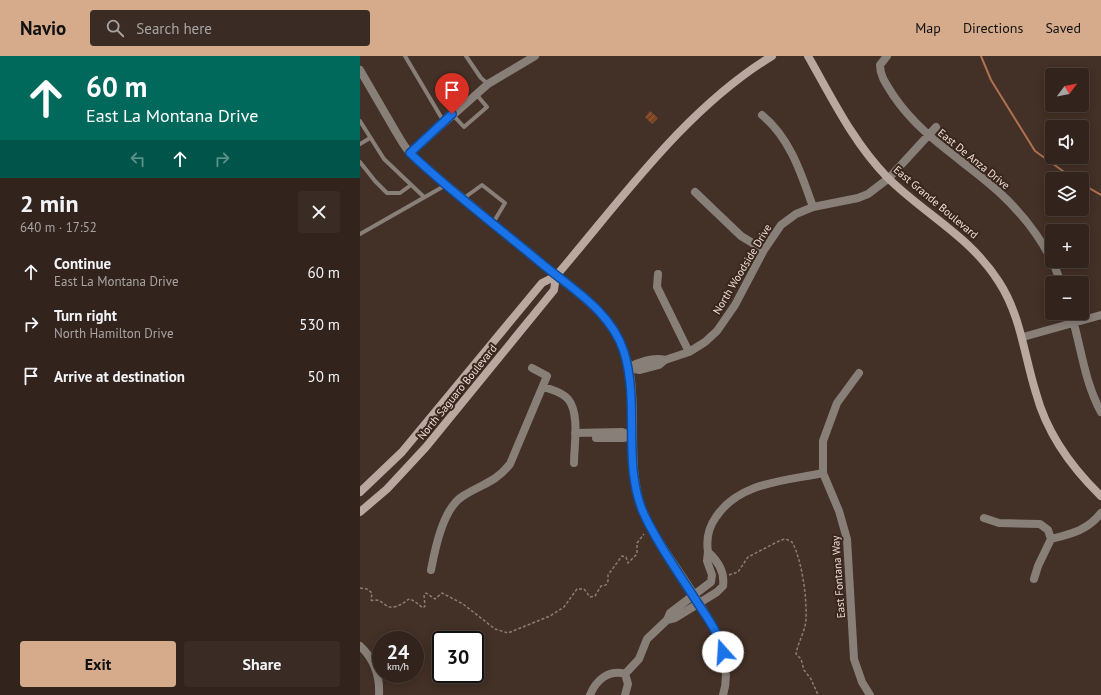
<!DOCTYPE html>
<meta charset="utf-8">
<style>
:root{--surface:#32241c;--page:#3a2c25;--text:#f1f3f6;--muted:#a8a4a3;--line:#4d413b;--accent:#d6ab8b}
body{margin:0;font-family:"PT Sans",sans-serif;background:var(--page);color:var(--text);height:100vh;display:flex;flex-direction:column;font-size:15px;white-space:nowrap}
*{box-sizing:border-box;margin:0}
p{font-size:13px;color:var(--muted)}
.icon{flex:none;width:22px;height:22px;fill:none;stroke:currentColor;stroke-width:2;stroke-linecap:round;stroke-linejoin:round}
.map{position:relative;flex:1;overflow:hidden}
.details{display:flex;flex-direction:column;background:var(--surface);width:360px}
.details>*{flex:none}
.hud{background:#00695c;color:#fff;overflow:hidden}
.needle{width:26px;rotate:58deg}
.fabs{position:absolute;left:685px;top:12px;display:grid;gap:8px}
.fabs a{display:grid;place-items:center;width:44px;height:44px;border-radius:4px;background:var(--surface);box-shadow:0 2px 10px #0003,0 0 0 1px var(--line);font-size:20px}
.speed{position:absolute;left:12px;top:575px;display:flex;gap:8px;font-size:20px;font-weight:700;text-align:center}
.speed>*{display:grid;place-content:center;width:52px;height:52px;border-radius:50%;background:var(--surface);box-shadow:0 2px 10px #0003,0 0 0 1px var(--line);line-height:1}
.speed small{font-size:10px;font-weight:400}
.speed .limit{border:2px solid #111;border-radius:6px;background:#fff;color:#111}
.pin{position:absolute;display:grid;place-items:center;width:34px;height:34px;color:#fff;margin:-41px -17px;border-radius:50% 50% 50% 0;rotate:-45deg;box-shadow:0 0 4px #0007}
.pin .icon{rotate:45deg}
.me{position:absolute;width:44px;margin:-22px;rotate:341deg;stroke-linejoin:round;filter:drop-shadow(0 0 3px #0008)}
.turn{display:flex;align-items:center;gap:14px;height:84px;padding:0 20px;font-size:18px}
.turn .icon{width:52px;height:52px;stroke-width:2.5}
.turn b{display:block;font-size:28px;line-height:34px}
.lanes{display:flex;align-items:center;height:38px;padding:0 20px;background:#0003;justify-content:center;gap:20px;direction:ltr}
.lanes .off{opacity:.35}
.round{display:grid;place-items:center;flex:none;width:42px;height:42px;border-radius:4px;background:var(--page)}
.headline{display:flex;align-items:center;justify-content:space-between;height:68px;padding:0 20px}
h1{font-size:24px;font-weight:800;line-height:30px}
.action{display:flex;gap:8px;margin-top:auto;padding:8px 20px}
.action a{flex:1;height:46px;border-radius:4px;background:var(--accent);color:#111;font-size:16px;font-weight:800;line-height:46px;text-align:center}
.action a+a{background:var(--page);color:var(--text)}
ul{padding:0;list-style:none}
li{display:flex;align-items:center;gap:12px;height:52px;padding:0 20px}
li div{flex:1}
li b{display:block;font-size:15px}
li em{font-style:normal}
header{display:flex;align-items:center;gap:24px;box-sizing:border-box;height:56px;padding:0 20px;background:var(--accent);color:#111}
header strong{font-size:19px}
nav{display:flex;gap:22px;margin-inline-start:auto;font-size:14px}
.search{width:280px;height:36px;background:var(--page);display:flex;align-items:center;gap:10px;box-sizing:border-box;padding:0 14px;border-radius:4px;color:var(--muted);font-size:15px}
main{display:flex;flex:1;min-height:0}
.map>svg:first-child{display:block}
</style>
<header>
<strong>Navio</strong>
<div class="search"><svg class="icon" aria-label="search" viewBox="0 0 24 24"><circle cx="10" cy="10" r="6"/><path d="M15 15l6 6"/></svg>Search here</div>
<nav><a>Map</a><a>Directions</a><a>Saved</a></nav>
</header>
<main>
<section class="details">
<div class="hud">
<div class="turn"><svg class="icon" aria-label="ahead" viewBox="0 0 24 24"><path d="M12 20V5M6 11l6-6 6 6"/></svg><div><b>60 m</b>East La Montana Drive</div></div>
<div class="lanes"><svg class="icon off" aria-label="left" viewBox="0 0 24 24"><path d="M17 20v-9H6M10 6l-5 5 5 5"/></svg><svg class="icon" aria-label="ahead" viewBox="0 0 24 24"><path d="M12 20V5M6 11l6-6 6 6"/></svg><svg class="icon off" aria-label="right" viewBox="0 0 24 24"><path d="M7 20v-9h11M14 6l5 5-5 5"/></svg></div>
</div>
<div class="headline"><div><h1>2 min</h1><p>640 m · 17:52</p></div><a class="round"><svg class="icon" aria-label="close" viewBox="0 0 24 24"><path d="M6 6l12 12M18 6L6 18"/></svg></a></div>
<ul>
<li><svg class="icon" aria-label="ahead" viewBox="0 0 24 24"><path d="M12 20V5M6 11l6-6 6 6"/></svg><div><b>Continue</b><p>East La Montana Drive</p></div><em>60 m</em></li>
<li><svg class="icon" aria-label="right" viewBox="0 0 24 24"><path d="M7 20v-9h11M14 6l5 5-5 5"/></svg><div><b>Turn right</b><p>North Hamilton Drive</p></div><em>530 m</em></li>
<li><svg class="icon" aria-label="arrive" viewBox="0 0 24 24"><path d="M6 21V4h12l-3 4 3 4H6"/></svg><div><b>Arrive at destination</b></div><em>50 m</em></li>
</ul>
<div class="action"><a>Exit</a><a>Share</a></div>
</section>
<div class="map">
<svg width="741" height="639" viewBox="0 0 741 639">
<defs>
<pattern id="building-hatch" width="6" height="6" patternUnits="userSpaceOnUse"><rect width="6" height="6" fill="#7d4422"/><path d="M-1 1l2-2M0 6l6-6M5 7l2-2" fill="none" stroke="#905f42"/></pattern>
</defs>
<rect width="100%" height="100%" fill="#433026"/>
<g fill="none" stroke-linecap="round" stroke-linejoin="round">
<!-- stream -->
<path stroke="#af714f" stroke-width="2" d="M621,0l10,24 44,71 39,28
M722,128l19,11"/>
</g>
<!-- building -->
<path fill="url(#building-hatch)" d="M290,55l8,7 -6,6 -7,-7z"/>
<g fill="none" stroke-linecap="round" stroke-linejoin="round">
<!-- path -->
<path stroke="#8c7c74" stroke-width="1.5" stroke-dasharray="3 2" stroke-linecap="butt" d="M369,519l9,-3 10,-15 33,-17 5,-1 6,3c10,18 15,56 14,76 0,12 -8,24 -10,36l5,5 3,11 7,9 7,16
M0,532l7,1 5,4 -1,7c2,1 4,0 6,0 6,1 10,9 17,7 19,-5 9,-15 29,1l2,-2 -1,-11 2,-2 9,6 7,-6 21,11 32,25 13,4 42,-17 14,-9 13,-18h7l6,8 5,-1 6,-10 5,-1 2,-4v-6l14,-19 4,1 2,6 9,-9v-11l7,-9"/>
<!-- lane -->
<path stroke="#897f79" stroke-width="4" d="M45,0l39,66
M106,0l15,22 7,6
M92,58l12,13 23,-20 -11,-13
M0,65l24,38 40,38
M0,88l10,-6
M0,106l15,19 12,12h13l11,-8
M104,142l18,-13 23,18 -12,20
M0,178l86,-49"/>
<!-- street -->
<path stroke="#897f79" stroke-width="8" d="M527,0l-7,9c0,12 7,20 13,30 29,43 70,64 107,98 26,24 50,56 61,90
M0,14c12,21 24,41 36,62 5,8 9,16 15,22 16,17 35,30 53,45 30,25 60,50 90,75 20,16 41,31 57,52 39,53 9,127 32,185 22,54 99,125 80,184
M402,59c28,23 39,58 51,92
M50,97l78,-69 47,-28
M335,136l46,44 23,14
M298,218l-1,13 32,65
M711,257c10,33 13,68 30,99
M663,281l78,-22
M268,312l12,2 19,-5 6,-5 24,-8 16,-10 12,-11 18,-26 29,-55 17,-25 15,-11 17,-7 45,-9 10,-4 21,-16 47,-51
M268,312c10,-6 25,-11 37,-8
M499,317l-22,30 -14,38v32l16,38 8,28 7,120 8,23 8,13
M184,331c8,3 18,5 24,12 12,14 6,47 6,64
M215,377l47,-1 11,4
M236,382h27l9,-2
M624,462l15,5 41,1 8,6 3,9 -13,27 -4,13
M691,483c20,-5 37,-9 50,-26
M348,496c-2,-13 0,-24 8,-35 23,-35 69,-36 107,-44
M71,514c4,-21 12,-62 32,-74 19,-12 33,-14 47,-32l37,-88 -15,-8
M0,590c14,13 20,30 19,49
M265,618l14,-15 8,-20 20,-19 8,-2 42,-26 6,-6c2,-14 -5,-25 -15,-34l-1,9 5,14 -1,7 -41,31 -3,7
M230,639c6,-15 19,-26 35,-21
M265,639l3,-11 -3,-10"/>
<!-- secondary -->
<path stroke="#b9a8a0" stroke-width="8" d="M448,0c24,42 45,86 79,121 37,37 83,59 112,105 22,34 25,73 37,111 11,41 35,74 65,103
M0,436l42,-40 140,-169 14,-7c66,-77 129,-167 216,-220
M0,456l27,-23 39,-42 128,-157 2,-14"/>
</g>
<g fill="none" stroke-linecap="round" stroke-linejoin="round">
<!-- route casing -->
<g stroke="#114b97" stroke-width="10">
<path id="route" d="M92,58l-42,39c41,39 87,73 131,110 31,26 70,48 83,89 16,52 -2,110 19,160 15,33 37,63 56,93 10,15 20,29 24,47"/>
</g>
<!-- route -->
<use href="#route" stroke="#1a73e8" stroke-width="7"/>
</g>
<g text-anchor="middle" stroke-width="4" stroke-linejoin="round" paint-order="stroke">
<!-- street labels -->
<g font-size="11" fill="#ecdfd9" stroke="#39261c">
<text transform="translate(614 103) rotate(39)" y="4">East De Anza Drive</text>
<text transform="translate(576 146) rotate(40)" y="4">East Grande Boulevard</text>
<text transform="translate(382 213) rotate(-59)" y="4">North Woodside Drive</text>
<text transform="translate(97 336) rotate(-51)" y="4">North Saguaro Boulevard</text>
<text transform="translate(478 521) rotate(-94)" y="4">East Fontana Way</text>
</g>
</g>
</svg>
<div class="fabs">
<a><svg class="needle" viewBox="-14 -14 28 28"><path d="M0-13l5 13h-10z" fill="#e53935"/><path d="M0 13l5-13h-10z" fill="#a8a4a3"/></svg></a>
<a><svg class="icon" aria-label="sound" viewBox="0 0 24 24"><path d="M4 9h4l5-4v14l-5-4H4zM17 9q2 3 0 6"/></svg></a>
<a><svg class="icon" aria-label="layers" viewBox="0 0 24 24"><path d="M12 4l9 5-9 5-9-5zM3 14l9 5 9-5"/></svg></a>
<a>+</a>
<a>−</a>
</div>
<div class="speed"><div>24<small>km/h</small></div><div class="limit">30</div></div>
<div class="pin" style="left:92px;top:58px;background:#d93025"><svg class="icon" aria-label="arrive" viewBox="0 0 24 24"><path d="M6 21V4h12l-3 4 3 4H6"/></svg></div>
<svg class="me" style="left:363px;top:596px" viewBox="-20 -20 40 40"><circle r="19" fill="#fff"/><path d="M0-13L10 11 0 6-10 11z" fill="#1a73e8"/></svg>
</div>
</main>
